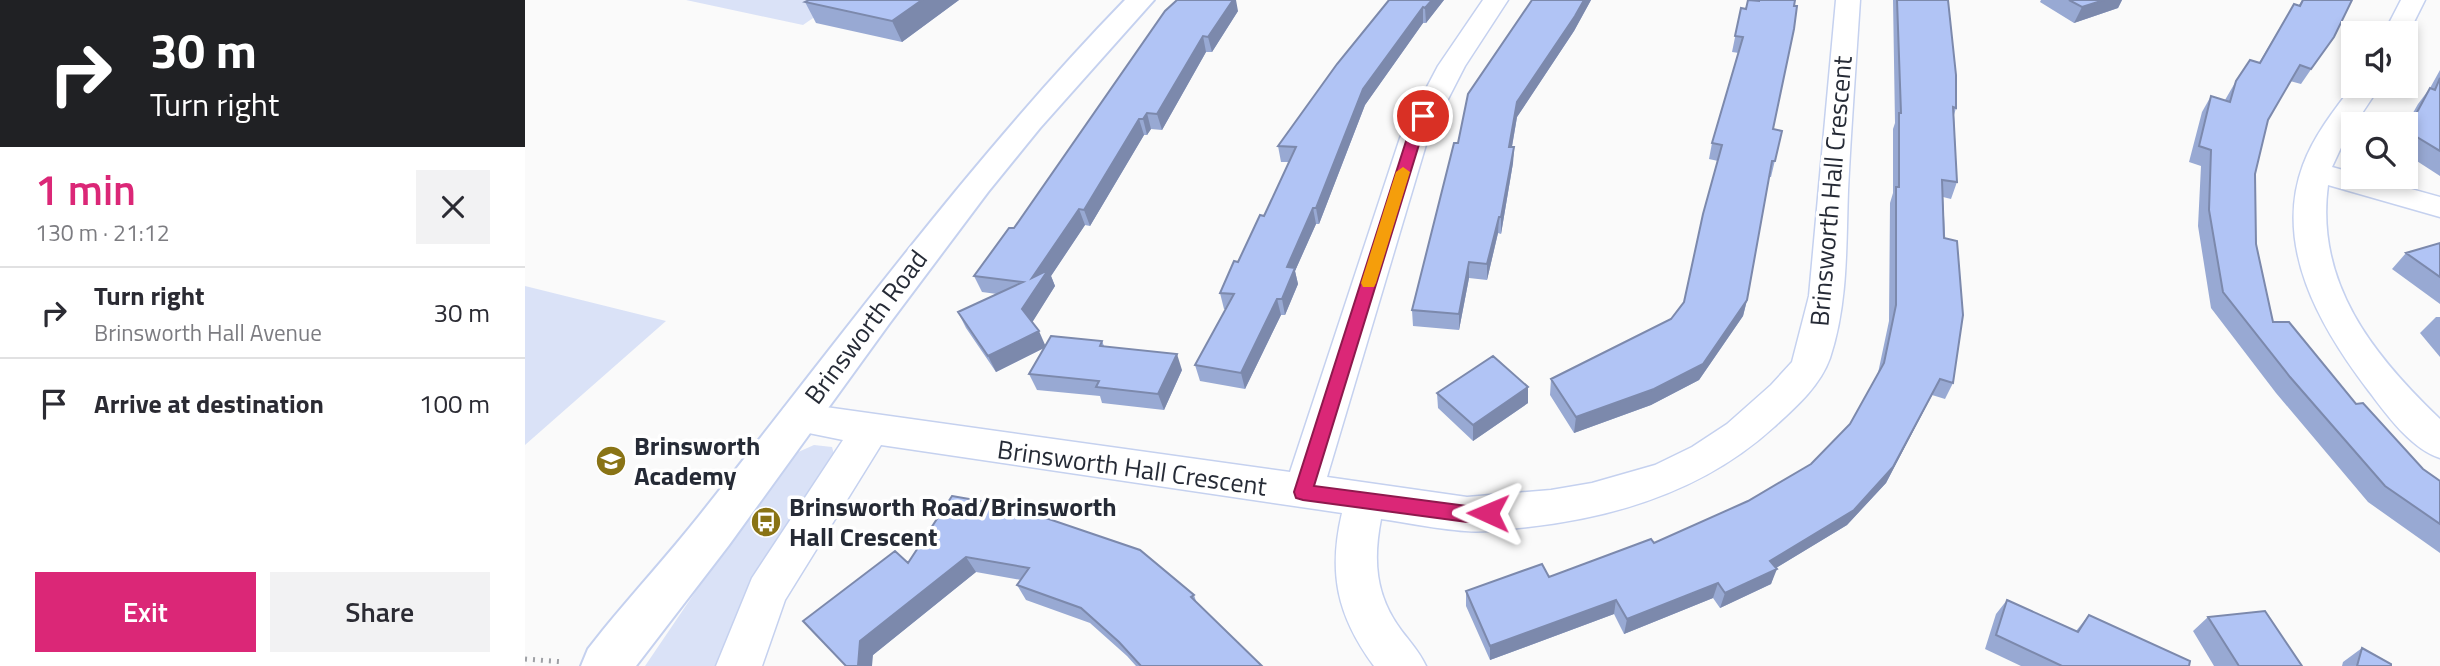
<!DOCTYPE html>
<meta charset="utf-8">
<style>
:root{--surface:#fff;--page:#f2f2f3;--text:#2b2b33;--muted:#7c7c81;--line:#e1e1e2;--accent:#db2777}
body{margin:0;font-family:"Titillium Web",sans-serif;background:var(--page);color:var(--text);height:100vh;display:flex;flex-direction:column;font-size:26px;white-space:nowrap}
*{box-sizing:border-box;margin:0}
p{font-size:23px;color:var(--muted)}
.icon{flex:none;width:38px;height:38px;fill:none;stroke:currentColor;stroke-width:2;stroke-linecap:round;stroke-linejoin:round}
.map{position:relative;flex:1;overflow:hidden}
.side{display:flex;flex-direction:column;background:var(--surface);width:525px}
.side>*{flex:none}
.hud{background:#202124;color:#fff;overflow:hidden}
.tools{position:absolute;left:1816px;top:21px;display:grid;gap:14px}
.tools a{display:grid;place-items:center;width:77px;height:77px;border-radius:0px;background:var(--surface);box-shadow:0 4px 10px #0003;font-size:35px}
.pin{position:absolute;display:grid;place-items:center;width:60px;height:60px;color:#fff;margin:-30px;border:4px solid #fff;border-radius:50%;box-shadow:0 2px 7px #0007}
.me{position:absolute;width:77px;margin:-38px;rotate:271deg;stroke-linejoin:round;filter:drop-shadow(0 0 5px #0008)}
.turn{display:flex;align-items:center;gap:24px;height:147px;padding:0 35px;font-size:32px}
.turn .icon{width:91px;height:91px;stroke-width:2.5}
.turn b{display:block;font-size:49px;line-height:60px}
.round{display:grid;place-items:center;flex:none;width:74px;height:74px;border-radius:0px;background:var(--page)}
.summary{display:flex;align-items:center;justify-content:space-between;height:119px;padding:0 35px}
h1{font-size:42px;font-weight:600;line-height:52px;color:var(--accent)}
.action{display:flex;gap:14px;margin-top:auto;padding:14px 35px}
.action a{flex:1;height:80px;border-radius:0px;background:var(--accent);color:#fff;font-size:28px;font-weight:600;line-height:80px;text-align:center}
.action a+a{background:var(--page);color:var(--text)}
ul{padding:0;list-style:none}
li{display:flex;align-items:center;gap:21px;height:91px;padding:0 35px;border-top:2px solid var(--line)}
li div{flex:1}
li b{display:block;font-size:26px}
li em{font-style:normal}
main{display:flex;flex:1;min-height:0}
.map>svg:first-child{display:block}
</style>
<main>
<section class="side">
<div class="hud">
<div class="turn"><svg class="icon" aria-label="right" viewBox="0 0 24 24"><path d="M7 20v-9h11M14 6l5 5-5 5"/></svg><div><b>30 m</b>Turn right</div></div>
</div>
<div class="summary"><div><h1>1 min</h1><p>130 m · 21:12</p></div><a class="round"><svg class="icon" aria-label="close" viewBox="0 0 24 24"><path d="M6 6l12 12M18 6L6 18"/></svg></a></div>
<ul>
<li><svg class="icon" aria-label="right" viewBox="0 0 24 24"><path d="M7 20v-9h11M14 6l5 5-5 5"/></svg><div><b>Turn right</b><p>Brinsworth Hall Avenue</p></div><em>30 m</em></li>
<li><svg class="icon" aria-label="arrive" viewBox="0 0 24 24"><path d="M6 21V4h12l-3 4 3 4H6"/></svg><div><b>Arrive at destination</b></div><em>100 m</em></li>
</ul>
<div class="action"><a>Exit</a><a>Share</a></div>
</section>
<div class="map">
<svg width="1915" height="666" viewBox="0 0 1915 666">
<rect width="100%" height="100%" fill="#fafafa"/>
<!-- green -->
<path fill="#dae2f7" d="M161,0h153l-36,25z
M0,286l141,35 -141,124z
M289,445l18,2 3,11 -91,147 -28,61h-71l78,-115 73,-98z"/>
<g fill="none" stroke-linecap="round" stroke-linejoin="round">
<!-- minor casing -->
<g stroke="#c5d1ef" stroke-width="3">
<path id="minor" d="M958,0h25l-43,66 -37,72 -101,339 140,20 84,-7 41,-7 63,-18 37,-18 35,-23 44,-39 21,-23 17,-66 27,-296h24c-4,63 -9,127 -12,190 -2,56 0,114 -18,168 -10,28 -34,49 -56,69 -68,62 -155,90 -246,100 -20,2 -42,6 -63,4 -28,-2 -56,-8 -84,-12 -8,41 -6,76 20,111 9,12 18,21 25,36h-52c-37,-50 -46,-93 -32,-153l-461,-68 -96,155 -23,66h-46l36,-88 91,-138 -59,-12 -6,-10 6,-10 13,-5 493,69 110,-334 38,-72z
M1876,0h24l-19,38v-5h-22z
M1829,84l26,2 -35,53 -13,28 22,6v4h14l72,20v20l-112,-32c-13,98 45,170 112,234v39c-29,-9 -54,-44 -72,-68 -48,-63 -95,-144 -65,-225 11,-30 32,-56 51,-81z"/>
</g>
<!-- secondary casing -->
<g stroke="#c5d1ef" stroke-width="4">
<path id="secondary" d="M600,0h29l-114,128 -52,64 -99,132 -160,221 -93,121h-55l7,-17 15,-19c31,-38 65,-75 96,-114 139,-175 270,-355 426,-516z"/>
</g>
<!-- path -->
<path stroke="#9ea0a5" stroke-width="5" stroke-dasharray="2 6" stroke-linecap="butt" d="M0,659l39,3"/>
<!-- minor -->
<use href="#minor" fill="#fff" fill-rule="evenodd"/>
<!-- secondary -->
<use href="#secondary" fill="#fff" fill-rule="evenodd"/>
</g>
<!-- wall -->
<path fill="#98a9d3" d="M284,0h150l-57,42 -86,-19 -11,-21z
M864,0h55l-18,23h-3l-58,82 -46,119h-3l-21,47 3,13 -13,31h-4l-36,74 -45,-8 -5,-16 31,-56h-2l-4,-16 44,-77 25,-54h-8l-3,-16z
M1007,0h59l-17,31 -57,86 -5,30h2l-1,16 -12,71 -3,-1 -11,47 -18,-2 -10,52 -46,-4 -1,-16z
M1368,0h55l8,108 -2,7 3,67 -6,17 -8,-2 10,186 -8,16 -13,-4 -46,88 -39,42 -71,43 -5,16 -51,24 -7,-10 -89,36 -10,-20 -124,46 -24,-54v-15l83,-14 105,-34 94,-42 63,-37 39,-40 28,-51 11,-52 1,-118 3,-10v-64l2,-6z
M1516,0h81l-4,8 -44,15 -34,-21z
M1777,0h50l-18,37 -11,15 -22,32 -11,-3 -22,39 -13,54 1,70 17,78 150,147 17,12v72l-72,-51 -92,-109 -65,-85 -13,-82 3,-60 -12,-4 13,-50 9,-16 14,4 11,-19 23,-18 26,-44 14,-14z
M1234,1l14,128 9,2 -11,46h-2l-22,123 -4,16 -44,64 -48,25 -77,28 -24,-38 1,-16 120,-60 13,-17 34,-141 -9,-2 3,-16 27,-90 -7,-1 9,-44 5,1z
M640,11h73l-26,41h-6l-44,78 -11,-1 -4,6h-3l-54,91 -5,-1 -34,51 4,10 -23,36 13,24 57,-5 2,5 78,24 -18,40 -62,-7 -2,-7 -63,-6 -8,-16 15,-26 -48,24 -30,-44 -8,-16 39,-18 -15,-2 -8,-16 40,-48z
M1915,70v106l-34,-22v-29l12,-21 12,-16z
M1915,243v61l-48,-35 14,-16z
M1911,317h4v40l-20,-24z
M912,393l91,10 -55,38 -35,-33z
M508,510l3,5 158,80 3,9 65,62h-126l-9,-10 -37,-33 -64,-23 -9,-15 4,-5 -45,-8 -103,83 -27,11 62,-103z
M1482,600l69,31 13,-16 100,51h-168l-36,-17 11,-35z
M1683,617l94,49h-88l-21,-35z
M1837,648l29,18h-49l1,-4z"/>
<!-- shaded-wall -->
<path fill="#7c89ac" d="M397,0h37l-57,42 -10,-21z
M699,0h12l2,11 -26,41 -4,-15z
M907,0h12l-18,23 -1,-15z
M1059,0h7l-17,31 -57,86 -8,46v-16l8,-45z
M1579,0h18l-4,8 -44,15 8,-16z
M898,7v16l-58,82 -46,119 -3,-16 47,-119z
M678,36l3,16 -44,78 -5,-16z
M622,113l4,16 -4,6 -4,-16z
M614,119l5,16 -54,91 -6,-16z
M989,147l-1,16 -12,71v-17z
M788,208l3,16 -21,47 3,13 -13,31 -3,-16 5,-32z
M554,209l6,16 -34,51 4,10 -25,40 -8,-17 10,-31z
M974,217l-1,16 -11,47v-16z
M944,262v16l-10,52v-16z
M752,299l4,16 -36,74 -4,-16z
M1222,300l-4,16 -44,64 -48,25 -77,28 2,-16z
M514,331l7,16 -50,25 -8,-16z
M652,354l5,16 -18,40 -6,-16z
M1003,387v16l-55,38v-16z
M1407,395l-46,88 -39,42 -76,46 6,-2 -6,15 -51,24 5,-15 45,-32z
M441,557l10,15 -103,83 -1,11h-14l2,-25z
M1193,583l-5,15 -89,36 3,-15z
M1091,600l-2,14 -124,46v-14z"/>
<!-- building -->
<path fill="#b1c4f5" stroke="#7c89ac" stroke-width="2" d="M284,0h113l-30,21 -87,-19z
M652,0h56l-25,37 -5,-1 -46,78 -10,-1 -4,6h-4l-55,91 -5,-1 -47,69 16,-8 -26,39 17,22 -51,25 -30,-44 65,-30 -49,-6 35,-48h5l151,-217z
M864,0h43l-7,8 -2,-1 -60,82 -47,119h-3l-26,59 8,1 -13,31h-5l-36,74 -46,-8 39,-71 -14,-1 14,-32 4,1 22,-47 4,1 32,-69 -18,-1 59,-82z
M1007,0h52l-9,16 -58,86 -8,45h5l-13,70h-2l-12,47 -18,-2 -10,52 -47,-4 42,-167h4l10,-49z
M1223,0l11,1v-1h36l-1,6h3l-3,23 -21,100 9,2 -7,30h-3l-25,139 -44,64 -49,25 -78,28 -25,-38 120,-60 13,-17 19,-88 19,-69 -10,-2 31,-106 -8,-1 6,-28 5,1z
M1372,0h51l8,75v33l-3,-1 4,75 -15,-2 2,58 13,3 6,74 -10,68 -13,-4 -47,88 -39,43 -84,51 7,8 -52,24 -7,-10 -91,36 -11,-19 -126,46 -24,-55 76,-27 7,13 102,-38 3,4 94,-42 63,-37 39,-40 34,-61 12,-58v-118h3v-74h2z
M1544,0h35l-22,7z
M1778,0h49l-18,37 -23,32 -11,-4 -32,55 -13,54 1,70 17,78h16l67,82 7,-1 60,66 17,12v43l-55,-38 -95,-109 -67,-85 -14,-82 2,-60 -12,-4 12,-50 19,6 6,-21 14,-21 10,3 34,-59 6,2z
M1915,78v73l-33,-20 23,-43 5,2z
M1915,243v34l-34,-24z
M526,336l51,5 -2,5 77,8 -19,40 -62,-7 3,-6 -70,-7z
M968,356l35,31 -55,38 -36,-32z
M427,496l81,14 -2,3 109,37 54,45 -3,2 71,69h-121l-22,-24 -38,-34 -64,-23 12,-17 -63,-11 -106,84 -2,25h-12l-43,-45 92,-70 13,12z
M1482,600l71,32 11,-17 101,46 -1,5h-127l-66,-31z
M1740,611l37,55h-63l-31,-49z
M1837,648l29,16v2h-34z"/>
<!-- route -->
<path fill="#db2777" stroke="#8e194d" stroke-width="2" d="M898,113l7,3 -9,22 -107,348 153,20 28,2 3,5 -3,6 -28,3 -164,-22 -7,-2 -2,-6 113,-354 10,-22z"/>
<!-- slow -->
<path fill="#f59e0b" d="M878,167l7,5 -34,111 -2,4h-11l-2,-4 35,-111z"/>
<!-- icons -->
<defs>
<g id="school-disc" transform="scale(1.575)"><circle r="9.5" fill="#897315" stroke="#fff"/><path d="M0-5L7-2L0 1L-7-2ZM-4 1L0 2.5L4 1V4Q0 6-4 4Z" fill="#fff"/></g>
<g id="bus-disc" transform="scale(1.575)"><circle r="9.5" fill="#897315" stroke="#fff"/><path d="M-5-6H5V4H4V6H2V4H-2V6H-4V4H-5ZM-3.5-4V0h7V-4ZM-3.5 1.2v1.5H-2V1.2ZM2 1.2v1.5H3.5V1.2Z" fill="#fff"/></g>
</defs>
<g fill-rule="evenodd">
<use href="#school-disc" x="86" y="461"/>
<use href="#bus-disc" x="241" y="522"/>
</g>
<g text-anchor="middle" stroke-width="7" stroke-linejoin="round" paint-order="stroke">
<!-- street labels -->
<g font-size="26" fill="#262b36" stroke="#fff">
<text transform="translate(1306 191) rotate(-85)" y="9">Brinsworth Hall Crescent</text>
<text transform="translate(341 327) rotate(-53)" y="9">Brinsworth Road</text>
<text transform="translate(607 468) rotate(8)" y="9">Brinsworth Hall Crescent</text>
</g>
<!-- poi labels -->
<g font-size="26" font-weight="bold" fill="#262b36" stroke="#fff" text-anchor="start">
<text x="109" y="455">Brinsworth<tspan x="109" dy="30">Academy</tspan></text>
<text x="264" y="516">Brinsworth Road/Brinsworth<tspan x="264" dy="30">Hall Crescent</tspan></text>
</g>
</g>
</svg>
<div class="tools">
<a><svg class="icon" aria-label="sound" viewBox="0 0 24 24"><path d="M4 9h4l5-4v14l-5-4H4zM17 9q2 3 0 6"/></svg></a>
<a><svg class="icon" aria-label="search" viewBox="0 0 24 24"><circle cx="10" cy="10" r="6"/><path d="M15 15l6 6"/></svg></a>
</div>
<div class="pin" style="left:898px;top:116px;background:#d93025"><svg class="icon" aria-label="arrive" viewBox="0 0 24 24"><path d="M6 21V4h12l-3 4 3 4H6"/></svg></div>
<svg class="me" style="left:963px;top:513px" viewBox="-20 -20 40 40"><path d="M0-17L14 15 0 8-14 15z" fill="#db2777" stroke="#fff" stroke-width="4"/></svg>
</div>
</main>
